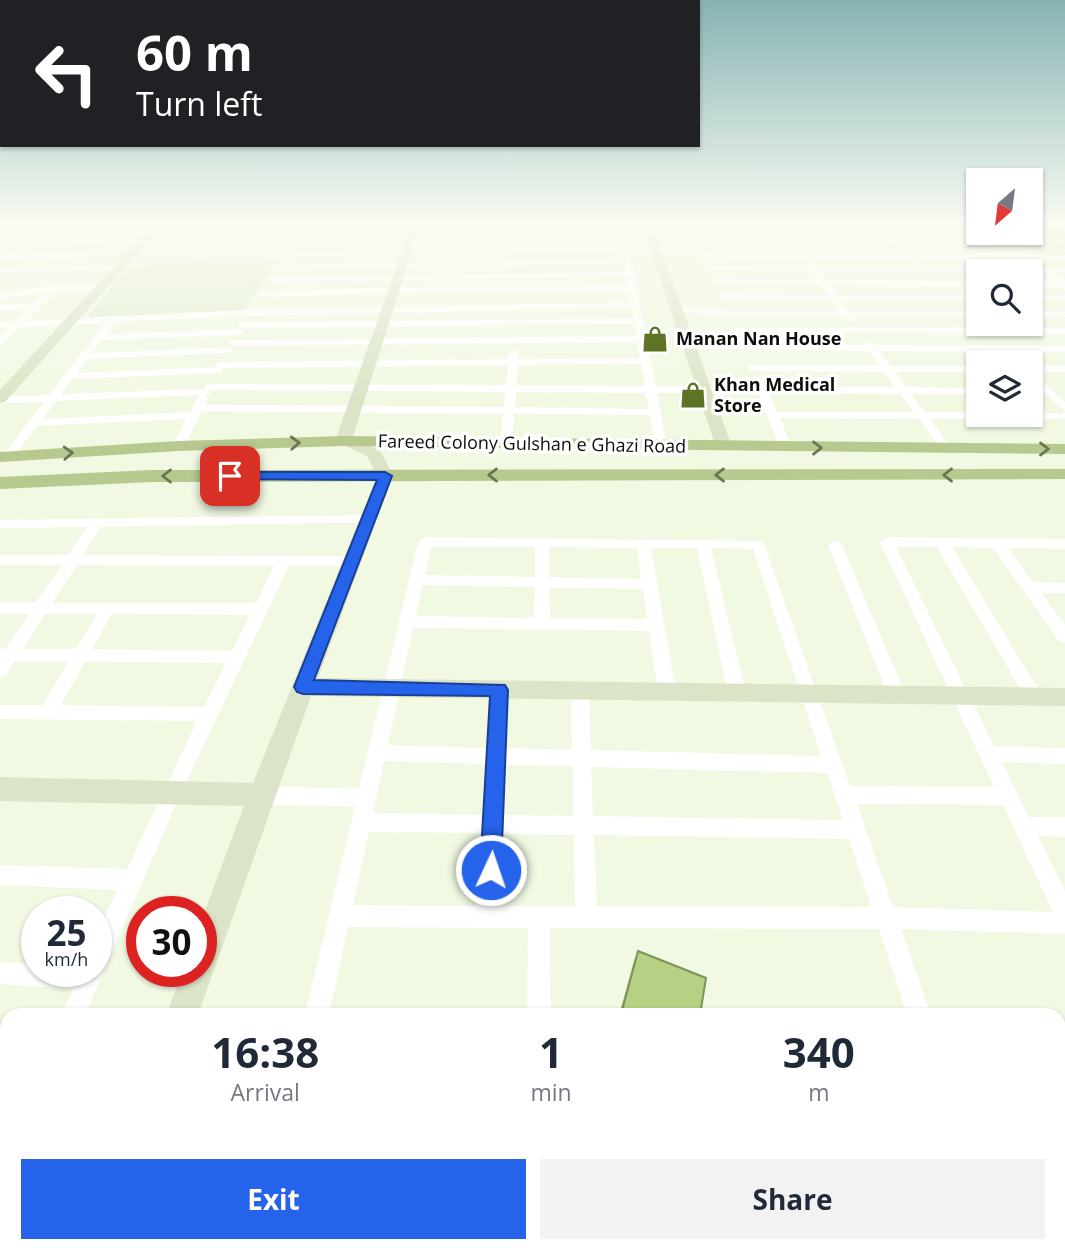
<!DOCTYPE html>
<style>
:root{--surface:#fff;--page:#f2f2f3;--text:#1f2937;--muted:#747a83;--accent:#2563eb}
body{margin:0;font-family:"Open Sans",sans-serif;background:var(--page);color:var(--text);height:100vh;display:flex;flex-direction:column;font-size:26px;white-space:nowrap}
*{box-sizing:border-box;margin:0}
p{font-size:23px;color:var(--muted)}
.icon{flex:none;width:38px;height:38px;fill:none;stroke:currentColor;stroke-width:2;stroke-linecap:round;stroke-linejoin:round}
.map{position:relative;flex:1;overflow:hidden}
.side{position:absolute;left:0px;top:1008px;width:1066px;height:245px;display:flex;flex-direction:column;background:var(--surface);border-radius:21px 21px 0 0;box-shadow:0 2px 5px #0004}
.side>*{flex:none}
.hud{position:absolute;left:0px;top:0px;width:700px;height:147px;box-shadow:0 2px 5px #0004;background:#202124;color:#fff;overflow:hidden}
.needle{width:46px;rotate:208deg}
.controls{position:absolute;left:966px;top:168px;display:grid;gap:14px}
.controls a{display:grid;place-items:center;width:77px;height:77px;border-radius:0px;background:var(--surface);box-shadow:0 2px 5px #0004;font-size:35px}
.speed{position:absolute;left:21px;top:896px;display:flex;gap:14px;font-size:35px;font-weight:700;text-align:center}
.speed>*{display:grid;place-content:center;width:91px;height:91px;border-radius:50%;background:var(--surface);box-shadow:0 2px 5px #0004;line-height:1}
.speed small{font-size:18px;font-weight:400}
.speed .limit{border:10px solid #d22;background:#fff;color:#111}
.pin{position:absolute;display:grid;place-items:center;width:60px;height:60px;color:#fff;margin:-30px;border-radius:14px;box-shadow:0 4px 10px #0006}
.me{position:absolute;width:77px;margin:-38px;rotate:3deg;stroke-linejoin:round;filter:drop-shadow(0 0 5px #0008)}
.turn{display:flex;align-items:center;gap:24px;height:147px;padding:0 21px;font-size:32px}
.turn .icon{width:91px;height:91px;stroke-width:2.5}
.turn b{display:block;font-size:49px;line-height:60px}
.eta{display:flex;justify-content:space-evenly;align-items:center;height:119px;text-align:center}
.eta b{font-size:42px;font-weight:700;line-height:49px}
.button{display:flex;gap:14px;margin-top:auto;padding:14px 21px}
.button a{flex:1;height:80px;border-radius:0px;background:var(--accent);color:#fff;font-size:28px;font-weight:700;line-height:80px;text-align:center}
.button a+a{background:var(--page);color:var(--text)}
.map>svg:first-child{display:block}
</style>
<div class="map">
<svg width="1065" height="1253" viewBox="0 0 1065 1253">
<rect width="100%" height="100%" fill="#f1f9e3"/>
<!-- built -->
<path fill="#e3edd1" d="M276,261l-32,49 -157,7 43,-52z"/>
<!-- green -->
<path fill="#d4eaad" d="M961,224h17v9h53v-9h34v33h-25l-17,-11h-36z"/>
<g fill="none" stroke-linecap="round" stroke-linejoin="round">
<!-- street -->
<path fill="#fff" fill-rule="evenodd" d="M302,224h7l-16,28 324,-5 -7,-17 -199,2 -4,-2 4,-2 205,-2 16,38 24,122 100,1 -2,-5 5,-3 4,1 3,7h129l-11,-15 -132,-1 -5,-3 5,-3h127l-10,-14 -130,-2 -1,-2 5,-3 121,1 1,-4 3,-1 6,5 191,1v6l-186,-1 11,15h88v6h-83l11,15 72,1v6h-67l14,18h53v3l87,-2v6h-135l22,29 -6,4 -4,-1 -23,-32 -139,-1 12,30 -6,4 -6,-4 -22,-55h-101l10,53 -6,4 -6,-4 -5,-31 -136,-1 -2,29 -6,4 -6,-4 3,-29 -301,-3 -18,35 -6,4 -6,-4 14,-27 -149,7 -25,33h-8v-6l40,-51 -44,1v-6l49,-2 56,-72 -84,4 -21,19v-9l10,-10 -10,1v-6l16,-1 12,-12 -28,2v-6l34,-2 11,-11 -45,7v-6l54,-8 49,-2 4,3 -4,3 -47,2 -29,30 222,-11 381,-8 -1,-10 -235,1 -136,4v-4l3,-1 133,-5 234,-1 -2,-9 -358,5v-4l3,-1 354,-5 -1,-9 -348,6 -1,-2 4,-2 343,-6 -3,-8 -329,5 -4,7h-6zM631,308l2,10 -390,4 -5,3 5,3 391,-4 2,12 -403,4 -5,3 5,3 404,-4 3,16 -122,1 1,-7 -5,-3 -5,3 -1,7 -287,3 -4,1v4l-140,6 10,-14 141,-6 5,-3 -5,-3 -136,6 10,-13 137,-5 5,-3 -5,-3 -133,5 9,-12 134,-6zM641,364l4,22 -129,-1 2,-20zM508,365l-2,20 -297,-1 -4,1v4l-144,5 11,-15 146,-6 4,-1v-4zM210,390l295,2 -1,15 -299,-2 3,-7 -3,-3 5,-1zM516,392l130,1 3,16 -134,-2zM769,393l131,1 14,18h-137zM200,395l-10,17 -148,7 14,-18z
M777,224h7l22,30h98l-29,-30h7l31,30 152,1v4h-147l2,3 -4,2 -8,-5h-98l5,7 250,2v4h-13l13,9v9l-6,-3h-28v-6h22l-11,-9 -11,-1h-212l7,9 152,1v6l-148,-2 7,10h141v6l-137,-1 8,11h129v6h-125l3,3 -5,3 -7,-6h-115l-56,-6v-4l3,-1 53,5h111l-8,-11h-111l-4,-3 4,-3 107,1 -7,-10h-106l-4,-3 4,-3 102,1 -6,-9 -102,-1 -4,-2 4,-2h98l-5,-7 -98,-1 -4,-3 -44,-2 -4,-2 4,-2 47,2 4,3h91z
M114,228l3,4 -117,3v-4z
M102,240l3,4 -105,3v-4z
M90,252l3,4 -93,3v-4z
M120,265l4,2 -1,2 -123,3v-4z
M1031,295h34v6h-34z
M1031,311h34v6h-34z
M736,327l329,1v6l-332,-2v-4z
M1031,366h34v6h-33l33,30v9l-34,-30z
M368,515l5,1 2,3 -2,3 -272,5 -18,28 269,1 7,5 -7,5h-63l-110,231 -94,218h-24l12,-26 -73,-5v-22l37,2v7h59v-35l21,-46 -117,-5v-20l127,4 70,-148 -197,-2v-14h43l25,-43h-54l-8,13 -6,2v-28h5l24,-35h-29v-12h36l26,-37h-62v-10h68l19,-28 -87,1v-8zM77,565l197,1 -18,37h-204zM45,614h52l-21,35h-53zM112,614l138,1 -18,36 -140,-2zM85,662l141,1 -22,44 -143,-2z
M425,537l338,4 87,245 144,1 -114,-245 7,-5 178,2v10l-57,-1 25,34 32,1v10h-24l24,32v18l-6,-2 -66,-93 -41,-1 88,145 3,5 -3,5 -6,2 -6,-2 -91,-155h-41l98,199 71,2v16l-63,-2 27,55h36v20l-27,-1 27,55v43l-164,-5 30,86h-24l-28,-86 -329,-1 1,87h-24l1,-87 -180,-1 -19,88h-24l50,-208 -94,-3 -7,-3 -3,-6 3,-6 7,-3 98,3 59,-247zM431,547h104v30l-110,-2zM549,547l88,1 4,31 -92,-2zM651,548h46l31,145 3,5 6,2 6,-2 3,-5 -35,-145 42,1 68,207 -230,-6 -2,-59 -3,-5 -6,-2 -6,2 -3,5 1,59 -67,-2 3,-59 -3,-5 -6,-2 -6,2 -3,5 -3,59 -99,-3 25,-117 236,3 9,61 3,5 6,2 6,-2 3,-5zM423,585l112,2 -1,31 -118,-2zM549,588l94,1 4,30 -97,-1zM384,761l102,3 -3,51 -110,-2zM505,765l68,1v50l-70,-1zM591,767l236,6 16,47 -250,-4zM857,804l146,1 50,107 -160,-5zM369,832l113,1 -4,73 -125,-1zM502,834l72,1 1,71h-76zM594,835l255,4 22,68 -274,-1z
M835,540l7,5 64,150 -3,5 -6,2 -6,-2 -3,-5 -60,-150z
M1059,1033h6v24h-6z
M0,1080l7,1v26l-7,-1z
M7,1152v40l-7,3v-41z
M1059,1153h6v28l-6,-1z
M528,1246h28v7h-28z
M984,1246h28l2,7h-28z"/>
<!-- secondary -->
<path fill="#dbe4c7" fill-rule="evenodd" d="M153,224h11l-159,178 -5,1v-13z
M408,224h10l-7,30 -59,185 28,11 13,26 -75,202 747,10v18l-754,-10 -113,319h-32l17,-44h18v-50l43,-115 -244,-5v-24l253,6 124,-307 -10,-20 -32,-15 66,-187z
M642,224h10l80,223 -2,3h-12l-2,-3z
M81,1246h38l-3,7h-38z"/>
<!-- primary -->
<path fill="#b7c98e" fill-rule="evenodd" d="M343,436l722,8v10l-722,-8 -165,5 -178,11v-10l178,-11z
M1065,469v10l-913,3 -152,7v-12l152,-7z"/>
</g>
<!-- wall -->
<path fill="#9db471" d="M638,951l62,64h-81l15,-54z"/>
<!-- building -->
<path fill="#b6d183" stroke="#7f925c" stroke-width="2" d="M638,951l68,27 -6,37h-79z"/>
<!-- one-way arrows -->
<defs><path id="oneway-chevron" d="M-2-3.5L2.5 0L-2 3.5" fill="none" stroke-width="1.6" stroke-linecap="round" stroke-linejoin="round" transform="scale(1.75)"/></defs>
<g stroke="#6a7552">
<use href="#oneway-chevron" transform="translate(295 443) rotate(-2)"/>
<use href="#oneway-chevron" transform="translate(817 448)"/>
<use href="#oneway-chevron" transform="translate(1044 449)"/>
<use href="#oneway-chevron" transform="translate(68 453) rotate(-3)"/>
<use href="#oneway-chevron" transform="translate(493 475) rotate(180)"/>
<use href="#oneway-chevron" transform="translate(720 475) rotate(180)"/>
<use href="#oneway-chevron" transform="translate(948 475) rotate(180)"/>
<use href="#oneway-chevron" transform="translate(167 476) rotate(180)"/>
</g>
<!-- sky -->
<linearGradient id="sky" x2="0" y2="1"><stop stop-color="#88b3b3"/><stop offset="0.56" stop-color="#f9fcf2"/><stop offset="1" stop-color="#f9fcf2" stop-opacity="0"/></linearGradient>
<rect width="1065" height="400" fill="url(#sky)"/>
<!-- route -->
<path fill="#2563eb" stroke="#184099" stroke-width="2" d="M230,472h155l7,4 -78,204 191,5 3,5 -7,180 -3,8 -7,3 -8,-3 -3,-8 10,-174 -187,-2 -6,-2 -3,-5 83,-207 -152,-1 -1,-3z"/>
<!-- icons -->
<defs>
<g id="shop-bare" transform="scale(2.1)"><path d="M-5-2.5h2.3a2.7 3.5 0 0 1 5.4 0H5L5.5 6h-11ZM-1.5-2.5h3a1.5 2.3 0 0 0-3 0Z" fill="#5d7325" stroke="#fff" stroke-width="2.5" paint-order="stroke"/></g>
</defs>
<g fill-rule="evenodd">
<use href="#shop-bare" x="655" y="339"/>
<use href="#shop-bare" x="693" y="395"/>
</g>
<g text-anchor="middle" stroke-width="7" stroke-linejoin="round" paint-order="stroke">
<!-- far-poi labels -->
<g font-size="18" font-weight="bold" fill="#0d0f08" stroke="#fff" text-anchor="start">
<text x="676" y="345">Manan Nan House</text>
<text x="714" y="391">Khan Medical<tspan x="714" dy="21">Store</tspan></text>
</g>
<!-- far-street labels -->
<g font-size="18" fill="#0d0f08" stroke="#fff">
<text transform="translate(532 444) rotate(1)" y="6">Fareed Colony Gulshan e Ghazi Road</text>
</g>
</g>
</svg>
<div class="controls">
<a><svg class="needle" viewBox="-14 -14 28 28"><path d="M0-13l5 13h-10z" fill="#e53935"/><path d="M0 13l5-13h-10z" fill="#747a83"/></svg></a>
<a><svg class="icon" aria-label="search" viewBox="0 0 24 24"><circle cx="10" cy="10" r="6"/><path d="M15 15l6 6"/></svg></a>
<a><svg class="icon" aria-label="layers" viewBox="0 0 24 24"><path d="M12 4l9 5-9 5-9-5zM3 14l9 5 9-5"/></svg></a>
</div>
<div class="speed"><div>25<small>km/h</small></div><div class="limit">30</div></div>
<div class="pin" style="left:230px;top:476px;background:#d93025"><svg class="icon" aria-label="arrive" viewBox="0 0 24 24"><path d="M6 21V4h12l-3 4 3 4H6"/></svg></div>
<svg class="me" style="left:491px;top:870px" viewBox="-20 -20 40 40"><circle r="17" fill="#2563eb" stroke="#fff" stroke-width="3"/><path d="M0-11L8 9 0 5-8 9z" fill="#fff"/></svg>
<div class="hud">
<div class="turn"><svg class="icon" aria-label="left" viewBox="0 0 24 24"><path d="M17 20v-9H6M10 6l-5 5 5 5"/></svg><div><b>60 m</b>Turn left</div></div>
</div>
<section class="side">
<div class="eta">
<div><b>16:38</b><p>Arrival</p></div>
<div><b>1</b><p>min</p></div>
<div><b>340</b><p>m</p></div>
</div>
<div class="button"><a>Exit</a><a>Share</a></div>
</section>
</div>
